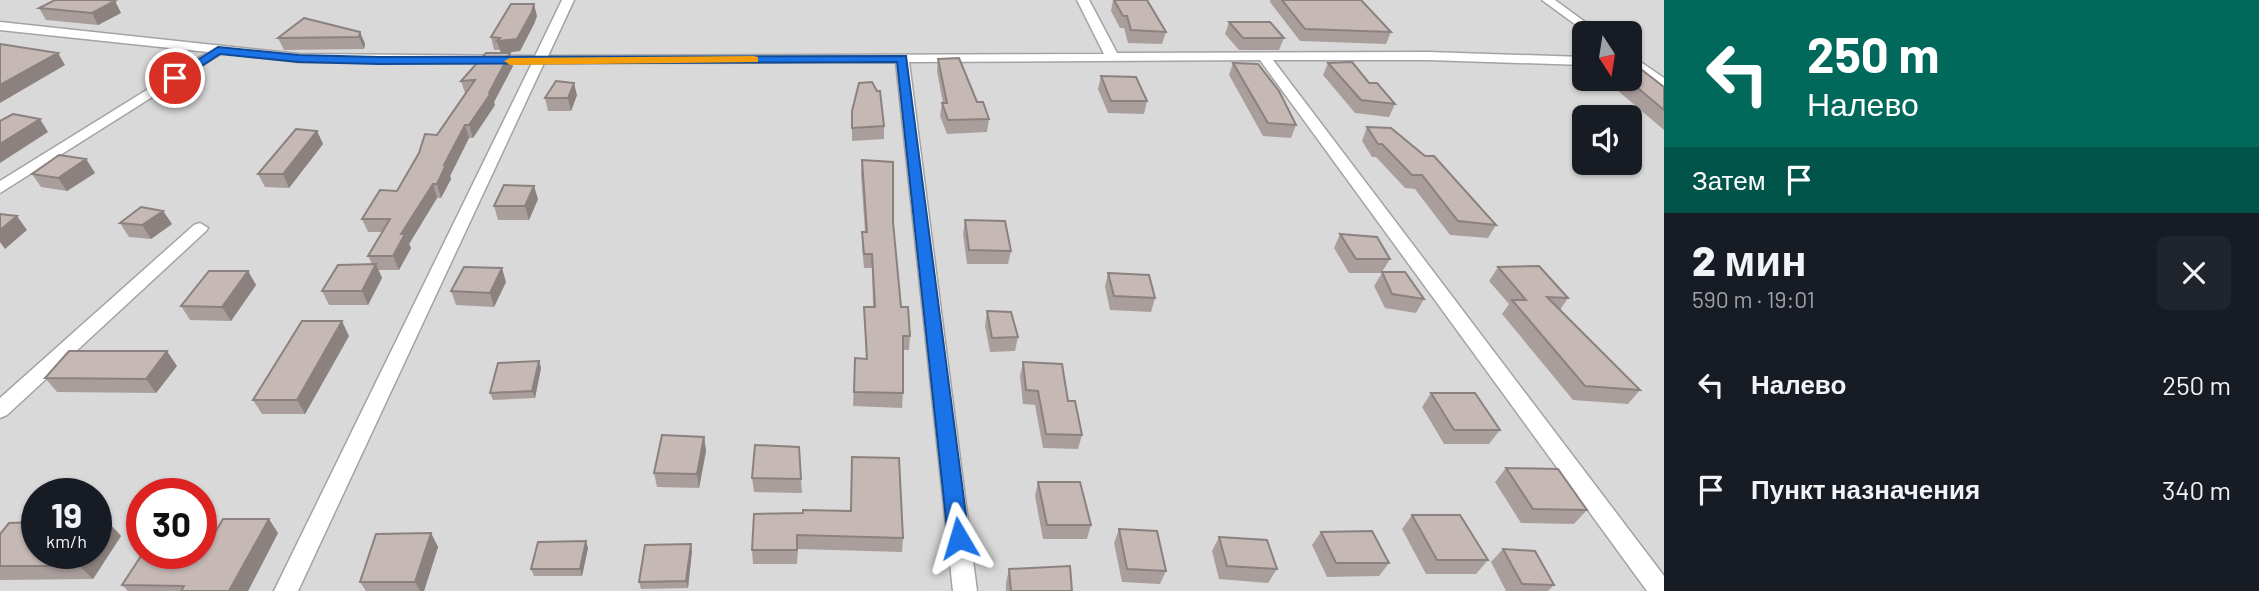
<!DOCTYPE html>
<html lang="ru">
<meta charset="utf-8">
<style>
:root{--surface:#171b24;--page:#20242c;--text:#f1f3f6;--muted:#9ea1a6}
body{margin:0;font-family:Barlow,sans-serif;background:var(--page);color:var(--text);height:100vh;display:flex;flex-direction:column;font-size:26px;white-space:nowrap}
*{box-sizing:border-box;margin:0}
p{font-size:23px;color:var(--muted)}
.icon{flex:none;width:38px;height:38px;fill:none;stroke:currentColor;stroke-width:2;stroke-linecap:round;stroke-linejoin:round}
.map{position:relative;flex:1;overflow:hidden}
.details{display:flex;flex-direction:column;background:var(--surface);width:595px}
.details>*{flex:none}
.banner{background:#00695c;color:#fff;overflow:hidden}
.needle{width:46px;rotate:168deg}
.buttons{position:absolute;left:1572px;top:21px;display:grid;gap:14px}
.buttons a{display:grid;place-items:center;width:70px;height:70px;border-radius:10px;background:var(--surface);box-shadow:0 2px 5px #0004;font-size:35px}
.speed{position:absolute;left:21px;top:478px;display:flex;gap:14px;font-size:35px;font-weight:700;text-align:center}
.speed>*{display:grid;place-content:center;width:91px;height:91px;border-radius:50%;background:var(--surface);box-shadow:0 2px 5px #0004;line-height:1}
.speed small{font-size:18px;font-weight:400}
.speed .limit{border:10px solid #d22;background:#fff;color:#111}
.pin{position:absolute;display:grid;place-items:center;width:60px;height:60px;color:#fff;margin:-30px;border:4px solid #fff;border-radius:50%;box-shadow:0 2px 7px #0007}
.me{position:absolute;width:77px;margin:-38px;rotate:353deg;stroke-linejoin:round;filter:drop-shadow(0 0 5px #0008)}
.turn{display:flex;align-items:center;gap:24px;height:147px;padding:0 28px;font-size:32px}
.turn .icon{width:91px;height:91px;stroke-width:2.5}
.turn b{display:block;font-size:49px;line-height:60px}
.then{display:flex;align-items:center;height:66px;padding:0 28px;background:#0003;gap:14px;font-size:26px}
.round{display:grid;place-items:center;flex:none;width:74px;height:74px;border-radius:10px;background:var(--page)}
.headline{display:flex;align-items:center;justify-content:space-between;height:119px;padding:0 28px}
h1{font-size:42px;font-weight:800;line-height:52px}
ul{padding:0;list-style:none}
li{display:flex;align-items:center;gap:21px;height:105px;padding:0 28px}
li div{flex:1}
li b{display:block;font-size:26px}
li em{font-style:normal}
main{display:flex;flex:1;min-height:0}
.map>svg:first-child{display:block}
</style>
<main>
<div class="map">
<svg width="1664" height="591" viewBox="0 0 1664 591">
<rect width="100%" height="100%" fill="#eee7e1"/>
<!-- residential -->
<path fill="#dad9d9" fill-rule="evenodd" d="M0,0h1664v591h-1664zM1584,33h45v46h-45zM1584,117h45v46h-45zM37,494h59v59h-59zM142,494h59v59h-59z"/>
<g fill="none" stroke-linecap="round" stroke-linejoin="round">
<!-- street casing -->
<g stroke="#a3a3a3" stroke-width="3">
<path id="street" d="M562,0h12l-26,56 556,-2 -27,-54h12l28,53 311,-1 156,5v8l-156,-5h-155l391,516v15h-17l-387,-531 -351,2 68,529h-24l-57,-529 -352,1 -246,528h-24l258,-528 -233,-1 -77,-9 -222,140v-12l208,-129 -208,-22v-8l299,32 236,2z
M1542,0h13l45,33h-13z
M1629,54l35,24v10l-35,-24z
M200,223l8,5 -2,3 -199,184 -7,3v-20l194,-173z"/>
</g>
<!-- street -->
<use href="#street" fill="#fff" fill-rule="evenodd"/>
</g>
<!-- wall -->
<path fill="#aa9e9c" d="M1113,0h34l19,32 -4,12 -34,-1 -4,-15h-4l-9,-17z
M1270,0h91l30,32 -5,12 -86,-3 -30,-39z
M115,1l6,12 -23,12 -52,-5 -7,-12z
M537,16l-3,8 -14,27 -19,2 -1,-3h-6l-3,-13z
M1229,22l55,16 -5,12h-40l-14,-16z
M360,32l5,12 -1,5 -80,1 -6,-12z
M938,59l39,43 12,17 -2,13 -40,2 -7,-18 2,-13h1l-6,-32z
M1233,63l63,62 -5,13 -28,-2 -34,-61z
M1328,63l41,20 26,21 -6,13 -34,-4 -32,-38z
M513,66l-19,36 1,3 -22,33h-4l-19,38 1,3 -10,19h-4l-28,46 2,4 -12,22h-21l4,8 -14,27h-39l-7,-14 50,-27 -4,-8 14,-24h-14l-6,-13 35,-28 68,-98 -4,-12z
M1101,76l46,25 -3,13 -36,-1 -10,-24z
M1604,79h25l35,8v43z
M577,95l-6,16h-23l-3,-13z
M852,111l32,15v13l-32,2z
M1367,127l129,98 -8,13 -38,-3 -35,-46 -10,-1 -29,-31h-4l-10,-16z
M317,131l6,13 -34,44 -24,-1 -7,-13z
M86,159l9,14 -28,18 -26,-4 -9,-13z
M862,160l31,62 8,85 9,29 -1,14h-6v43l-1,15 -49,-2 2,-48 11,1 -2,-52h9l-1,-39h-8l-2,-22v-14h3l-4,-58z
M538,199l-9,21h-31l-4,-14z
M163,211l9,13 -21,15 -22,-2 -9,-14z
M965,220l46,31 -3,13h-41l-4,-30z
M1340,234l50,25 -8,13 42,27 -8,14 -31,-5 -11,-22 8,-13h-33l-15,-25z
M1498,267l70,31 -8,12 80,80 -12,14 -55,-4 -71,-86 7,-10 -20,-23z
M248,271l8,14 -25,36 -41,-1 -9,-14z
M1108,273l47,25 -4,14 -41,-2 -5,-23z
M506,282l-12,25 -38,-2 -5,-14z
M987,311l31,26 -3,14 -25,1 -5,-26z
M349,336l-44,78h-43l-9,-14z
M539,361l2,7 -6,30 -42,2 -3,-7z
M1023,362l45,39 14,34 -4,14 -35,-1 -8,-43 -12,-1 -3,-28z
M177,366l-21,27 -99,-1 -12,-14z
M1431,393l69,37 -11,14h-45l-22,-37z
M704,437l2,14 -7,37 -42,-1 -3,-14z
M1506,468l81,42 -13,14 -53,-1 -26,-41z
M752,478l49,1 1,14 -48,-1z
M1038,482l53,43 -4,14h-44l-8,-43z
M803,513l100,25 -1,14 -104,-3 -1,15h-44l-1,-14z
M1412,515l76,45 -12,14h-50l-24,-45z
M108,522l13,14 -28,43 -93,1v-46z
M1119,529l47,42 -6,13 -38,-2 -8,-39z
M1321,532l68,31 -10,13 -52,1 -15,-32z
M278,533l-30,58h-120l-6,-6z
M431,533l7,14 -14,44h-58l-6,-9z
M1219,537l58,32 -9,14 -49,-4 -7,-28z
M588,548l-6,28h-48l-3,-7z
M1503,549l51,36 -6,6h-42l-15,-29z
M692,551l-4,37 -47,1 -2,-7z
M1009,569l63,22h-66v-8z"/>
<!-- shaded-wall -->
<path fill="#8b817f" d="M115,1l6,12 -23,12 -6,-12z
M534,4l3,12 -3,8 -14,27 -19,2 -4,-12z
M360,32l5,12 -1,5 -5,-12z
M58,53l7,12 -65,38v-18z
M510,53l3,13 -19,36 1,3 -22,33 -4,-13z
M574,83l3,12 -6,16 -3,-13z
M40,119l8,13 -48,31v-19z
M465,125l4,13 -19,38 1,3 -10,19 -4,-14 7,-19z
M317,131l6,13 -34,44 -6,-14z
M86,159l9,14 -28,18 -9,-13z
M433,184l4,14 -28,46 2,4 -12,22 -6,-14 8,-22z
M534,186l4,13 -9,21 -4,-14z
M163,211l9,13 -21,15 -9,-14z
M17,216l10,14 -22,19 -5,-7v-12z
M376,264l6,14 -14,27 -6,-14z
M502,268l4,14 -12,25 -4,-14z
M248,271l8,14 -25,36 -9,-14z
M342,321l7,15 -44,78 -8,-14z
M167,351l10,15 -21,27 -10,-14z
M539,361l2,7 -6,30 -3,-7z
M704,437l2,14 -7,37 -2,-14z
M269,519l9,14 -30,58h-19z
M108,522l13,14 -28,43 -14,-13 9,-13h8v-13z
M431,533l7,14 -14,44h-4l-5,-9z
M586,541l2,7 -6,28 -2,-7z
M691,544l1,7 -4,37 -2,-7z"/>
<!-- building -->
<path fill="#c6b8b5" stroke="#8b817f" stroke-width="2" d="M55,0h52l8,1 -23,12 -53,-5z
M1114,0h33l19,32 -35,-2 -4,-14h-4z
M1282,0h79l30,32 -86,-3z
M511,4h23l-2,8 -15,27 -20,2 3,-3 -9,-1z
M304,18l56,14 -1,5 -81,1z
M1229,22h41l14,16h-41z
M0,44l58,9 -58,32z
M486,53h24l-21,40h2l-22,32h-4l-21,40h2l-9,19h-4l-32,50h4l-12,22h-25l22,-37h-28l18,-29 17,1 22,-38 6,-19 12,1 38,-55 -14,1z
M959,58l18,44h6l6,17 -41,1 -6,-17h5l-9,-44z
M1629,60l35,27v23l-37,-31h2z
M1352,62l17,21h8l18,21 -34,-4 -33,-37z
M1233,63l25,1 21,27 17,34 -28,-2z
M1101,76l35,1 11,24h-36z
M556,81l18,2 -6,15h-23z
M872,82l5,9h3l4,35 -32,2v-17l7,-28z
M13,114l27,5 -40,25v-23z
M1367,127l24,1 34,28h9l62,69 -38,-4 -36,-46h-10l-30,-31h-4z
M296,129l21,2 -34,43h-25z
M59,155l27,4 -28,19 -26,-4z
M862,160l31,2v60l8,85h7l2,29h-7v57l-49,-1 1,-34 12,1 -3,-52h11l-3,-53h-8l-2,-22h5z
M504,185l30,1 -9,20h-31z
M141,207l22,4 -21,14 -22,-2z
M0,214l17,2 -17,14z
M965,220l40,1 6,30 -42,-1z
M1340,234l37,3 13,22h-34z
M376,264l-14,27h-40l16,-26z
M1539,266l29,32 -21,-1 93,93 -55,-4 -73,-86h14l-28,-33z
M464,267l38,1 -12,25 -39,-2z
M209,271h39l-26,36 -41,-1z
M1382,272h23l19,27 -32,-5z
M1108,273l41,2 6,23 -41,-2z
M987,311l24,1 7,25 -26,1z
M302,321h40l-45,79h-44z
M69,351h98l-21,28 -101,-1z
M539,361l-7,30 -42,2 8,-30z
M1023,362l39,2 6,37h7l7,34 -36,-1 -8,-43 -12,-1z
M1431,393h44l25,37h-46z
M662,435l42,2 -7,37 -43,-1z
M755,445l44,2 2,32 -49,-1z
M852,457l47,1 4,80 -106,-3v15h-45l2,-36 49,-1v-3l48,1z
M1506,468l52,1 29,41 -54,-1z
M1038,482h42l11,43h-44z
M1412,515h48l28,45h-51z
M223,519h46l-40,72h-48l3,-5 -62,-1 21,-32h58v-4h4z
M37,522v31h51l-9,13h-79v-32l9,-11z
M96,522h12l-12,18z
M1119,529l38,2 9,40 -39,-2z
M1372,531l17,32h-53l-15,-31z
M431,533l-16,49h-55l16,-48z
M1219,537l48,3 10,29 -50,-3z
M586,541l-6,28h-49l7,-27z
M691,544l-5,37 -47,1 6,-37z
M1503,549l32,2 19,34 -32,-1z
M1070,566l2,25h-61l-2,-22z"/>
<!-- route -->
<path fill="#1a73e8" stroke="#114b97" stroke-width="2" d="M218,47l81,8 80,2 527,-1 63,482 -3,6 -7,3 -8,-3 -3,-6 -51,-476 -518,2 -80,-2 -79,-8 -41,27 -10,-3z"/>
<!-- slow -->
<path fill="#f59e0b" d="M754,56l4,1v5l-248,3 -6,-4 6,-3z"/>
</svg>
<div class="buttons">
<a><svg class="needle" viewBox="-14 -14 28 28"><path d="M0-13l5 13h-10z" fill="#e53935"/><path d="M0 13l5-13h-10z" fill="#9ea1a6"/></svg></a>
<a><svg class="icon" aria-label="sound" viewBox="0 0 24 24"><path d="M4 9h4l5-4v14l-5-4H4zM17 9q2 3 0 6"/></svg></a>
</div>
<div class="speed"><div>19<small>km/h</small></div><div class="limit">30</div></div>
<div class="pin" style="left:175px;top:78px;background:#d93025"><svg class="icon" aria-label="arrive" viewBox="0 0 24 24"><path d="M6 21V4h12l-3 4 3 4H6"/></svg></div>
<svg class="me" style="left:959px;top:538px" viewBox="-20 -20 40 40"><path d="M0-17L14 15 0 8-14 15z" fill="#1a73e8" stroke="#fff" stroke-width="4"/></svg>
</div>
<section class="details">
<div class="banner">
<div class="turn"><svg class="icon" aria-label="left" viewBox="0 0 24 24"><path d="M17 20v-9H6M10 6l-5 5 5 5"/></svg><div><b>250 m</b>Налево</div></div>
<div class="then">Затем<svg class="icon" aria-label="arrive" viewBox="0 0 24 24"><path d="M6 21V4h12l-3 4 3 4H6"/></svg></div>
</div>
<div class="headline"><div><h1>2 мин</h1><p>590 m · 19:01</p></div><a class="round"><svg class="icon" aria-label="close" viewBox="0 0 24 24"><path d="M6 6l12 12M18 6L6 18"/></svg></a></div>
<ul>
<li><svg class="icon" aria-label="left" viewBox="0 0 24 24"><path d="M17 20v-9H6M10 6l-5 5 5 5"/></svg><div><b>Налево</b></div><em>250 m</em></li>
<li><svg class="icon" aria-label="arrive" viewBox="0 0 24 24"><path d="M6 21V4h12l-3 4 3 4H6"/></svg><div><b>Пункт назначения</b></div><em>340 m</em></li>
</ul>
</section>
</main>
